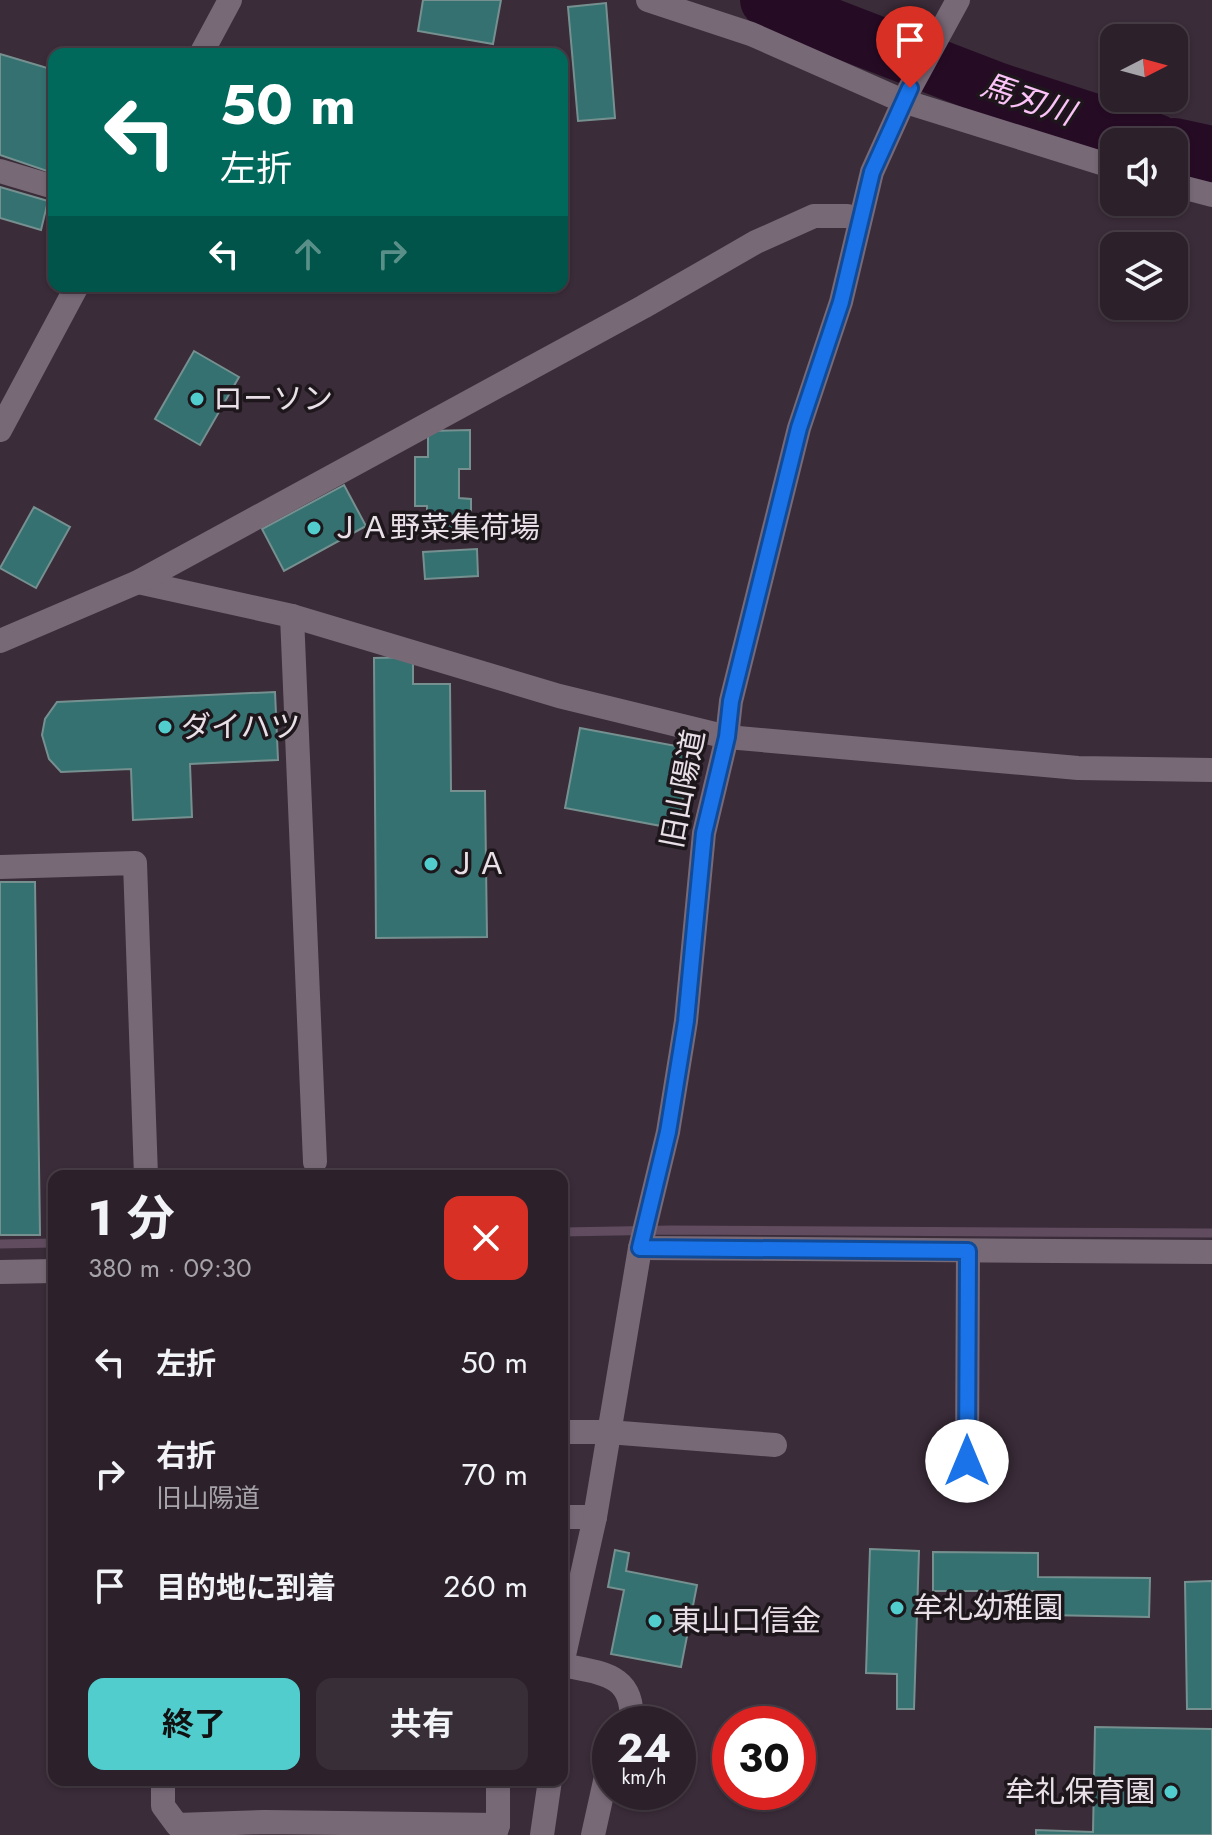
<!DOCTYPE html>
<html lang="ja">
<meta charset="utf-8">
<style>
:root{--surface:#2c212b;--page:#382e37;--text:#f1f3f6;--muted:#a6a3a9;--line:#483e47;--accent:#52cdce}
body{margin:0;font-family:Jost,"Noto Sans JP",sans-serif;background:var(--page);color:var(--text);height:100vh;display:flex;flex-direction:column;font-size:30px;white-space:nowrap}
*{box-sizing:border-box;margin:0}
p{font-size:26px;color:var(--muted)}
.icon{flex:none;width:44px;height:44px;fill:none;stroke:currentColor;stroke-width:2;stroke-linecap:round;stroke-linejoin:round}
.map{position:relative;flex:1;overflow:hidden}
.side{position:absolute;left:48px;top:1170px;width:520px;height:616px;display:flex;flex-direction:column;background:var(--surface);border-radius:16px;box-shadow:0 2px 6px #0004,0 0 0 2px var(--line)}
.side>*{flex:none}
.top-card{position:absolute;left:48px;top:48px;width:520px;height:244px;border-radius:16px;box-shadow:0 2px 6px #0004,0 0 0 2px var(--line);background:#00695c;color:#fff;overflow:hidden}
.needle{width:52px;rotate:84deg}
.controls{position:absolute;left:1100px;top:24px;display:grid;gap:16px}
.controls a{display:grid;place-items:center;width:88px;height:88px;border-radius:16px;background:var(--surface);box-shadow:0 2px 6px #0004,0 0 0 2px var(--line);font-size:40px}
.speed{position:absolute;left:592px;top:1706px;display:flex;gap:16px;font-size:40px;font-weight:700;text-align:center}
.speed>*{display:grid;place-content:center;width:104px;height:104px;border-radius:50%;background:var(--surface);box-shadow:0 2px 6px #0004,0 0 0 2px var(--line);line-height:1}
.speed small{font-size:20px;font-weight:400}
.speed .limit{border:12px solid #d22;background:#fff;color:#111}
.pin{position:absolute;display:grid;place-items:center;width:68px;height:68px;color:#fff;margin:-82px -34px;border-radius:50% 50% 50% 0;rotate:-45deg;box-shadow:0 0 8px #0007}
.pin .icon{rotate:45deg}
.me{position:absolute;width:88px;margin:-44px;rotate:0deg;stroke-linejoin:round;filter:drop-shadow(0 0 6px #0008)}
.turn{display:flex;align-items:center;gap:28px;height:168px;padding:0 40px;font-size:36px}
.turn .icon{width:104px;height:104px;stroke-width:2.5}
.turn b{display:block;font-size:56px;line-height:68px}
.lanes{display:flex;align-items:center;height:76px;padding:0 40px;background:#0003;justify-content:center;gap:40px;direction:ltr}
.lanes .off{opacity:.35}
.round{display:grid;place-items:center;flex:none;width:84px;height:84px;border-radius:16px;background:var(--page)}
.head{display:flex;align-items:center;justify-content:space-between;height:136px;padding:0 40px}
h1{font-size:48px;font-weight:700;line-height:60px}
.button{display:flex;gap:16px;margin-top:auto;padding:16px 40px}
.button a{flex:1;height:92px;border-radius:16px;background:var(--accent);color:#111;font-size:32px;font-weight:700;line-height:92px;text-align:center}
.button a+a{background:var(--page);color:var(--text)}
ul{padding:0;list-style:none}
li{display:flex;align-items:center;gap:24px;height:112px;padding:0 40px}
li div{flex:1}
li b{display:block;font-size:30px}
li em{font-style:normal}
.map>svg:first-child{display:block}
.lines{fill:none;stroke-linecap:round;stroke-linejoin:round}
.stream{stroke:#604b5f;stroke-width:9}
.river{stroke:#260b25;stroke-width:56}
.building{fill:#357171;stroke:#769090;stroke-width:2}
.minor{stroke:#786977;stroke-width:24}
.route-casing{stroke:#114b97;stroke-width:20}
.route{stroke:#1a73e8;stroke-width:14}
.poi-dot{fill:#52cdce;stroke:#1d171c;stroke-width:3}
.labels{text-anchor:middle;stroke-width:7;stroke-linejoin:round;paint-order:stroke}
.poi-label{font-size:30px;fill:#e8dfe7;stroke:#1d171c;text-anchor:start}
.street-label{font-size:30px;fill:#e8dfe7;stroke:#1d171c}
.water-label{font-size:32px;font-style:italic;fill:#fac2f6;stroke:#1d171c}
</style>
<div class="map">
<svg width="1212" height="1835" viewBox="0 0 1212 1835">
<rect width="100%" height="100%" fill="#3a2c39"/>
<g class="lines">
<g class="stream">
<path d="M 562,1232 L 671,1230 L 1212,1233"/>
<path d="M 0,1244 L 54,1243"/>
</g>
<g class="river">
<path d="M 768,0 L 822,23 L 996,90 L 1156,142"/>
<path d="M 1174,146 L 1212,154"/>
</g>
</g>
<g class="building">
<path d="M 423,0 L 501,0 L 493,44 L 418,31 Z"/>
<path d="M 606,3 L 615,118 L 578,121 L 568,7 Z"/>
<path d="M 0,54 L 54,70 L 54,152 L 47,171 L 0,155 Z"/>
<path d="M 0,187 L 48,201 L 41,230 L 0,218 Z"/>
<path d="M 194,351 L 239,377 L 200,445 L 155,419 Z"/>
<path d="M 470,430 L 470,469 L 459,469 L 459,498 L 471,499 L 471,537 L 427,537 L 427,506 L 415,506 L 415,457 L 428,457 L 428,431 Z"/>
<path d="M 344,485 L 366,526 L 284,571 L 262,529 Z"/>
<path d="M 34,507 L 70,527 L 36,588 L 0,568 Z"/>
<path d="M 477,549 L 478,576 L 425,579 L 423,552 Z"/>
<path d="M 413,657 L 413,684 L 450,684 L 451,791 L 485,791 L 487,937 L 376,938 L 374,658 Z"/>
<path d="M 275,692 L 278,760 L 190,764 L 192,817 L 133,820 L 131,769 L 61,772 L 49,759 L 42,735 L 45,719 L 57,702 Z"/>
<path d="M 580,728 L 692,749 L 677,829 L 565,808 Z"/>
<path d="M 0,882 L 35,882 L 40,1235 L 0,1235 Z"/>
<path d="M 870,1549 L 919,1551 L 914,1709 L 897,1709 L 897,1674 L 866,1673 Z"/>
<path d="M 615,1550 L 629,1553 L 626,1571 L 697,1585 L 681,1667 L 611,1654 L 624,1590 L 608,1587 Z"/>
<path d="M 933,1552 L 1038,1553 L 1038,1577 L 1150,1578 L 1149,1617 L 1045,1615 L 1045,1591 L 933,1591 Z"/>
<path d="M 1212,1581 L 1212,1709 L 1187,1709 L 1185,1582 Z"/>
<path d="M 1095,1727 L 1212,1729 L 1212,1835 L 1036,1835 L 1036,1830 L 1093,1832 Z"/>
</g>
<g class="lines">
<g class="minor">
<path d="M 648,0 L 751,34 L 903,101 L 1114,167"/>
<path d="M 201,54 L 230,0"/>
<path d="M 0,171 L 54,187"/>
<path d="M 1174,185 L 1212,195"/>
<path d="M 0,430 L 77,286"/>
<path d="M 138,582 L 292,616 L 559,696 L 727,737 L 1078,768 L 1212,770"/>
<path d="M 292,616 L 315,1162"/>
<path d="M 0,641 L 138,582 L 643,307 L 756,242 L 814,216 L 847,216 L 860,219"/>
<path d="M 0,867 L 135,863 L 146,1176"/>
<path d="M 640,1248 L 1212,1252"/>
<path d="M 0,1272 L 54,1271"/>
<path d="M 562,1432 L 608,1432 L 775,1445"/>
<path d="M 967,1461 L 968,1251"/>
<path d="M 562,1517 L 595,1517"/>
<path d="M 562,1664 L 595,1517 L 640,1248 L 668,1132 L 686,1021 L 704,833 L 727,737 L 731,701 L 799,428 L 841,302 L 872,172 L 910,88 L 958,0"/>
<path d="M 562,1665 C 600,1673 636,1673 631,1724"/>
<path d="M 163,1780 L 163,1806 L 177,1825 L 265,1822 L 498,1825"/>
<path d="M 495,1835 L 498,1825 L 498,1780"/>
<path d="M 542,1835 L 550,1780"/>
<path d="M 593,1835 L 605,1781 L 610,1771"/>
</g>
</g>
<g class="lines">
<defs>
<path id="route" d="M 910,88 L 872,172 L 841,302 L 799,428 L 731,701 L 727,737 L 704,833 L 686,1021 L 668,1132 L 640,1248 L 968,1251 L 967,1461"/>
</defs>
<use href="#route" class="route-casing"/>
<use href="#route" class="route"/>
</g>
<g class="poi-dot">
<circle cx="197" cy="399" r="8"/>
<circle cx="314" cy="528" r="8"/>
<circle cx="165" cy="727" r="8"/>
<circle cx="431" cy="864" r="8"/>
<circle cx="897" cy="1608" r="8"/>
<circle cx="655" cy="1621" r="8"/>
<circle cx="1171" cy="1792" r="8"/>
</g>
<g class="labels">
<g class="poi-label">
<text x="213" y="409">ローソン</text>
<text x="330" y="538">ＪＡ野菜集荷場</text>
<text x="181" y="737">ダイハツ</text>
<text x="447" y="874">ＪＡ</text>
<text x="913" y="1618">牟礼幼稚園</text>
<text x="671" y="1631">東山口信金</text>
<text x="1155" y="1802" text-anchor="end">牟礼保育園</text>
</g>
<g class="street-label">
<text transform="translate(683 789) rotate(-79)" y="10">旧山陽道</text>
</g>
<g class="water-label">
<text transform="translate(1028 99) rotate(19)" y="11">馬刃川</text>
</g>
</g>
</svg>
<div class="controls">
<a><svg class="needle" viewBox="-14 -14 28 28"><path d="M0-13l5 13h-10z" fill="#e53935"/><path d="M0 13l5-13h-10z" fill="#a6a3a9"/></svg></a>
<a><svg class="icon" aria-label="sound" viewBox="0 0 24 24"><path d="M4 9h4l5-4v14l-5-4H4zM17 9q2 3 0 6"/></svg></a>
<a><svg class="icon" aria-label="layers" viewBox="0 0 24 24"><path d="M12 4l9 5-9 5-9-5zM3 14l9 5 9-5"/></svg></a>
</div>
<div class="speed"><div>24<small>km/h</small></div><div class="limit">30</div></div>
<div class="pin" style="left:910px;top:88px;background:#d93025"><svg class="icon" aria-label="arrive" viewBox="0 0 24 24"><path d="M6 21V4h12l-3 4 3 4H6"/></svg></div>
<svg class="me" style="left:967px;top:1461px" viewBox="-20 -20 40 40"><circle r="19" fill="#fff"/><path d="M0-13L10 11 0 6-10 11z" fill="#1a73e8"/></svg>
<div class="top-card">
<div class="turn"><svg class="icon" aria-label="left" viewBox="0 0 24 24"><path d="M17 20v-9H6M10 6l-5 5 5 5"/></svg><div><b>50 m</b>左折</div></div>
<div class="lanes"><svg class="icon" aria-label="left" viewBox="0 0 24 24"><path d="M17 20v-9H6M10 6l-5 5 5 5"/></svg><svg class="icon off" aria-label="ahead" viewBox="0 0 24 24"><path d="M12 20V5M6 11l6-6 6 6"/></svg><svg class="icon off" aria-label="right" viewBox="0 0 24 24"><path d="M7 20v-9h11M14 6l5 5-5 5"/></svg></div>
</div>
<section class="side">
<div class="head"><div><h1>1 分</h1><p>380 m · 09:30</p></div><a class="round" style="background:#d93025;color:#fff"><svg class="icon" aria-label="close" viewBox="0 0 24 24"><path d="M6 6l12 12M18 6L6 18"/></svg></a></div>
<ul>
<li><svg class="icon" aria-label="left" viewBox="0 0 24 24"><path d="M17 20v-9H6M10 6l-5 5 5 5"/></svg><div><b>左折</b></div><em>50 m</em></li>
<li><svg class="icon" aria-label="right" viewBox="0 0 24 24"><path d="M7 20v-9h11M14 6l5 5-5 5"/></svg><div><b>右折</b><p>旧山陽道</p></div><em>70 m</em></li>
<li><svg class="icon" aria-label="arrive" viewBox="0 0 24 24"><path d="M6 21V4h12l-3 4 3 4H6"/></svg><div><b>目的地に到着</b></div><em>260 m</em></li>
</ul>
<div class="button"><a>終了</a><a>共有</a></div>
</section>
</div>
